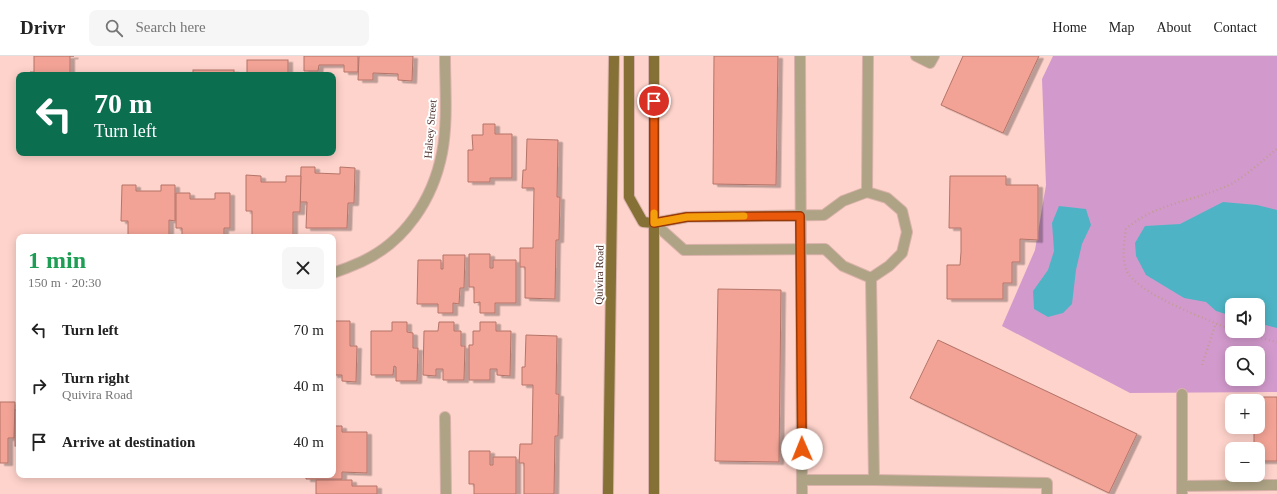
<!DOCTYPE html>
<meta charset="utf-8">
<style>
:root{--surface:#fff;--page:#f6f6f6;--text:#222;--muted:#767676;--line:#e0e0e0}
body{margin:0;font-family:Georgia,serif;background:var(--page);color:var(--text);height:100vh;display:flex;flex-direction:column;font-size:15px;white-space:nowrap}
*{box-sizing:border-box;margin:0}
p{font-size:13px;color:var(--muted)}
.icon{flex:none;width:22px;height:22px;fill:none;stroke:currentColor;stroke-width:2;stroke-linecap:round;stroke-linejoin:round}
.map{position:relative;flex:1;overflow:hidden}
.drawer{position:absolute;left:16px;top:178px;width:320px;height:244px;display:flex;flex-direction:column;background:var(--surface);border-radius:8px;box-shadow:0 2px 10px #0003}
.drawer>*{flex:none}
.guide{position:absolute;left:16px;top:16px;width:320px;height:84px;border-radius:8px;box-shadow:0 2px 10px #0003;background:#0b6e4f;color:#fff;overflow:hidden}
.controls{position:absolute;left:1225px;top:242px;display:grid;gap:8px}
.controls a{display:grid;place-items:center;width:40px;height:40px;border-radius:8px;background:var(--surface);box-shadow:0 2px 10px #0003;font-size:20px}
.pin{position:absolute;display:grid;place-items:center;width:34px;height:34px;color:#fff;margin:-17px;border:2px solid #fff;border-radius:50%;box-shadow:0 1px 4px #0007}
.me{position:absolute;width:44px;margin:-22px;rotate:359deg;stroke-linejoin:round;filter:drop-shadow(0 0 3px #0008)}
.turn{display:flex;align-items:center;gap:14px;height:84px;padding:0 12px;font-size:18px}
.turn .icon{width:52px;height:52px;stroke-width:2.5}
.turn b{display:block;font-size:28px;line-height:34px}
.round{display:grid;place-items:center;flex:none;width:42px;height:42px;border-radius:8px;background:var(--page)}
.summary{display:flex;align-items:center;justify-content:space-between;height:68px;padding:0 12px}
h1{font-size:24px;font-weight:600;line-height:30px;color:#1e9e55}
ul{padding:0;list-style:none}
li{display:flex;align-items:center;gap:12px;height:56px;padding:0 12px}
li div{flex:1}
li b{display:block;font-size:15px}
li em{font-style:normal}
header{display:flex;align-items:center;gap:24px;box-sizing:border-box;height:56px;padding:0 20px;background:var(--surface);border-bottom:1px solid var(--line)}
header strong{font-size:19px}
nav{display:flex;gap:22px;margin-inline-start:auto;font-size:14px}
.search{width:280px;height:36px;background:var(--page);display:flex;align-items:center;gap:10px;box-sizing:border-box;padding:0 14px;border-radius:8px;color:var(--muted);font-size:15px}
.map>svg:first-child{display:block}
.green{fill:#d29acc;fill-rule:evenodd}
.water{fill:#4eb4c5}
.building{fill:#f2a395;stroke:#b47469;filter:url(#shadow)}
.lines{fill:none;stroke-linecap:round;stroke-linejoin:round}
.minor-casing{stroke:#dab2ab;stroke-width:12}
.primary-casing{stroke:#dab2ab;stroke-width:12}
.path{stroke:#c19c95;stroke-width:2.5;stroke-dasharray:1 3;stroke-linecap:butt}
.minor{stroke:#aea385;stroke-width:10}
.primary{stroke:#857035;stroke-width:10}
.route-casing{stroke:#983908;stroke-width:10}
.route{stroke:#ea580c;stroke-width:7}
.slow{stroke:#f59e0b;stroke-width:7}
.labels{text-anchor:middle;stroke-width:4;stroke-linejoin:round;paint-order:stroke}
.street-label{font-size:11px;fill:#4b302b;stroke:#fff}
</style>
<header>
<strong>Drivr</strong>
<div class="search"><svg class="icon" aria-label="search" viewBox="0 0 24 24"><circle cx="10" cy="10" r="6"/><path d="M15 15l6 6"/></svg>Search here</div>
<nav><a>Home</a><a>Map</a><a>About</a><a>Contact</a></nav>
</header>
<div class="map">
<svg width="1277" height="438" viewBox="0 0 1277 438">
<defs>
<filter id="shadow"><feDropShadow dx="4.5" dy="2.5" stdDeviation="0" flood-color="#0004"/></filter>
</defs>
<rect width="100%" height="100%" fill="#fed3cb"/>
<path class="green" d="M 1053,0 L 1277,0 L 1277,336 L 1130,337 L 1002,270 L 1035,194 L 1046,129 L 1042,23 ZM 1232,249 L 1258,249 L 1258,275 L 1232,275 ZM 1232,297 L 1258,297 L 1258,323 L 1232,323 Z"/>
<g class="water">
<path d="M 1223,146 L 1257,149 L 1277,154 L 1277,272 L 1258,267 L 1258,249 L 1232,249 L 1232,260 L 1216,255 L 1206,246 L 1184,242 L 1146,219 L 1136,200 L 1135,187 L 1145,170 L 1180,168 Z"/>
<path d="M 1059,150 L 1086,153 L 1091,169 L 1082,188 L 1076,214 L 1072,248 L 1063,257 L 1048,261 L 1034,253 L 1033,235 L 1048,214 L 1054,195 L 1052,167 Z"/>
</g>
<g class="building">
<path d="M 34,0 L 74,0 L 70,0 L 70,19 L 30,19 L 30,16 L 34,16 Z"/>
<path d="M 304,0 L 358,0 L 358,16 L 344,16 L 344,9 L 319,9 L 318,15 L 304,15 Z"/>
<path d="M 359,0 L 413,0 L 412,25 L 398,24 L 398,18 L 373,17 L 373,24 L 358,24 Z"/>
<path d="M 714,0 L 778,0 L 776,129 L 713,128 Z"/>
<path d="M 963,0 L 1039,0 L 1003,77 L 941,49 Z"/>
<rect x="247" y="4" width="41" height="15"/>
<rect x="193" y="14" width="41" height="5"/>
<path d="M 483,68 L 495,68 L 495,78 L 512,78 L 512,122 L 490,122 L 490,126 L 468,126 L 468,94 L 473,94 L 472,79 L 483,79 Z"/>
<path d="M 527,83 L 558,84 L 557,141 L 560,141 L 559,184 L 556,184 L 555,243 L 525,242 L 525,211 L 520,211 L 520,192 L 533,192 L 534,132 L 522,132 L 523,114 L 526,114 Z"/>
<path d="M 301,111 L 315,111 L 315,117 L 340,118 L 340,111 L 355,112 L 354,147 L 348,147 L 347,172 L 306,172 L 307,146 L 300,146 Z"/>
<path d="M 246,119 L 261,120 L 261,126 L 286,126 L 286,120 L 301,120 L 300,156 L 293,156 L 293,181 L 252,180 L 252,155 L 246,155 Z"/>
<path d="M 950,120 L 1006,120 L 1006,129 L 1038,129 L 1038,184 L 1020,183 L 1020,206 L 1012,206 L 1012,227 L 1003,227 L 1003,243 L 947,243 L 947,209 L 960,209 L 961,196 L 961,172 L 949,172 Z"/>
<path d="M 122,129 L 136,129 L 136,135 L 161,135 L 161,129 L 175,129 L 175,165 L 169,164 L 169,181 L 128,181 L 128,165 L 121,165 Z"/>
<path d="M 176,137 L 190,137 L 190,143 L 215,143 L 215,137 L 230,137 L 230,172 L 224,172 L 224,181 L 182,181 L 182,172 L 176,172 Z"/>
<path d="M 469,198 L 490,198 L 490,212 L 493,212 L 493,204 L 516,204 L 516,247 L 495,247 L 495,257 L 480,257 L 480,246 L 474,247 L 474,231 L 469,231 Z"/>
<path d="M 443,199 L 465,199 L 464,232 L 460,232 L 459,248 L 453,247 L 453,257 L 438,257 L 438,248 L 417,248 L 418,204 L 441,204 L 441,213 L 443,213 Z"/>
<path d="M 718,233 L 781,234 L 779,406 L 715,405 Z"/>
<path d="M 333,265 L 350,265 L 350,290 L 357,290 L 356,326 L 342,325 L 342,319 L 333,319 Z"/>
<path d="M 392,266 L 407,266 L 407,276 L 413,277 L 413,292 L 418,292 L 417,325 L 396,325 L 396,311 L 394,310 L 393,319 L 371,319 L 371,275 L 392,275 Z"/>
<path d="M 439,266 L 454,266 L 454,275 L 461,275 L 461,290 L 465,290 L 464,324 L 443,324 L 443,313 L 436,313 L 436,320 L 423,319 L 424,275 L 438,275 Z"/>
<path d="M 480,266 L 496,266 L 496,275 L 511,275 L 510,320 L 497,319 L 497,313 L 490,313 L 490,324 L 469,324 L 469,289 L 473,289 L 473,275 L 480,275 Z"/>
<path d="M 526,279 L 557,280 L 556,338 L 559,338 L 558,380 L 555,380 L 554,438 L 524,438 L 524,407 L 519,407 L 520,388 L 532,388 L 533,329 L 522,329 L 522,311 L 525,311 Z"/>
<path d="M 938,284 L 1137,378 L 1109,437 L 910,342 Z"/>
<path d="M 1254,341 L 1277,341 L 1277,405 L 1258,405 L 1258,393 L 1254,393 L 1254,371 L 1258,371 L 1258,345 L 1254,345 Z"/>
<path d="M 0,346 L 15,346 L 14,382 L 8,382 L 8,407 L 0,407 Z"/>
<rect x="15" y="354" width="4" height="36"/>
<path d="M 333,370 L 342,370 L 342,376 L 367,376 L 367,417 L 342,416 L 342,423 L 306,423 L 306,419 L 333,419 Z"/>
<path d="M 469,395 L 490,395 L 490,409 L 493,409 L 493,401 L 516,401 L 516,438 L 474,438 L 474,428 L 469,428 Z"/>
<path d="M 316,424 L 352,424 L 352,430 L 377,430 L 377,438 L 316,438 Z"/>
</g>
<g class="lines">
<defs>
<g id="minor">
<path d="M 800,0 L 802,438"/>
<path d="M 916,0 L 930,7 L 934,0"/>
<path d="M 867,136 L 887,142 L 902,155 L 907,176 L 902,197 L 889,210 L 871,222 L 843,210 L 825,193 L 684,194 L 654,167 L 687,161 L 824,159 L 843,145 Z"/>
<path d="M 867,136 L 868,0"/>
<path d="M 333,217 C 342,214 352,210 361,206 C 405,186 433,143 442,97 C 448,66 445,32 445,0"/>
<path d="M 1182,338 L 1182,438"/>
<path d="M 445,361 L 446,438"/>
<path d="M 802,424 L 874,424 L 871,222"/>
<path d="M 874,424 L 1047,427 L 1047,438"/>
<path d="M 1182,430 L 1277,429"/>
</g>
<g id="primary">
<path d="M 629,0 L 629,141 L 643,166 L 654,167"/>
<path d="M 608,438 L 614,0"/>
<path d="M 654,438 L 654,0"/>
</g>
</defs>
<use href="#minor" class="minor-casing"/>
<use href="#primary" class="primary-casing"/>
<g class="path">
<path d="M 1232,274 C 1209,264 1134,237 1126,213 C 1122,200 1124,186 1126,173 C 1156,146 1198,145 1233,127 C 1248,118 1263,104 1277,93"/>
<path d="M 1234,275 L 1277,286"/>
<path d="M 1202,309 L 1216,267"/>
</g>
<use href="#minor" class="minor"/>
<use href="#primary" class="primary"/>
</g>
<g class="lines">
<defs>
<path id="route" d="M 654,45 L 654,167 L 687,161 L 800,160 L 802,393"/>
</defs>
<use href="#route" class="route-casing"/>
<use href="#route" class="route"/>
<path class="slow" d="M 654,157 L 654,167 L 687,161 L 744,160"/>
</g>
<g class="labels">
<g class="street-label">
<text transform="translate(430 73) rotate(-85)" y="4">Halsey Street</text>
<text transform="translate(599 219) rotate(-89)" y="4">Quivira Road</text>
</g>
</g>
</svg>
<div class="controls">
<a><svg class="icon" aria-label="sound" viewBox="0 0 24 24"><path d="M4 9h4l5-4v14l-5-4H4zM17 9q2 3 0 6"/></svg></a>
<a><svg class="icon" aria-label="search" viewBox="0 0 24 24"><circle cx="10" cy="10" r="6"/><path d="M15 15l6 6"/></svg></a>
<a>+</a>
<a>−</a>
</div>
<div class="pin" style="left:654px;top:45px;background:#d93025"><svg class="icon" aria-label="arrive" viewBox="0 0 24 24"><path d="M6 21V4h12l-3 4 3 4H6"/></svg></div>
<svg class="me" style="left:802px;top:393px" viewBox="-20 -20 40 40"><circle r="19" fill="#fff"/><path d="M0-13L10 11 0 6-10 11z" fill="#ea580c"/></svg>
<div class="guide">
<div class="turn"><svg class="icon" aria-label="left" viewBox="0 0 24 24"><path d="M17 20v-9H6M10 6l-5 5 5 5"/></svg><div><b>70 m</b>Turn left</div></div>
</div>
<section class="drawer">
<div class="summary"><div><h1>1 min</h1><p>150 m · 20:30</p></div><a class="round"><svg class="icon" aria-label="close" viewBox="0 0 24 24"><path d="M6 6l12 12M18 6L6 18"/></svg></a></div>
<ul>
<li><svg class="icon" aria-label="left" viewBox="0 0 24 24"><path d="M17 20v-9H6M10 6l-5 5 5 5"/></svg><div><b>Turn left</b></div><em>70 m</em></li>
<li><svg class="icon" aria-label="right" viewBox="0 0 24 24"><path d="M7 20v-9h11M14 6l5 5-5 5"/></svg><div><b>Turn right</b><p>Quivira Road</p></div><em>40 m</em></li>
<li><svg class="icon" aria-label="arrive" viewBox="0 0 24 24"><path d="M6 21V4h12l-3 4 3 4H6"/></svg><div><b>Arrive at destination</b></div><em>40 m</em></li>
</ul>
</section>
</div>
